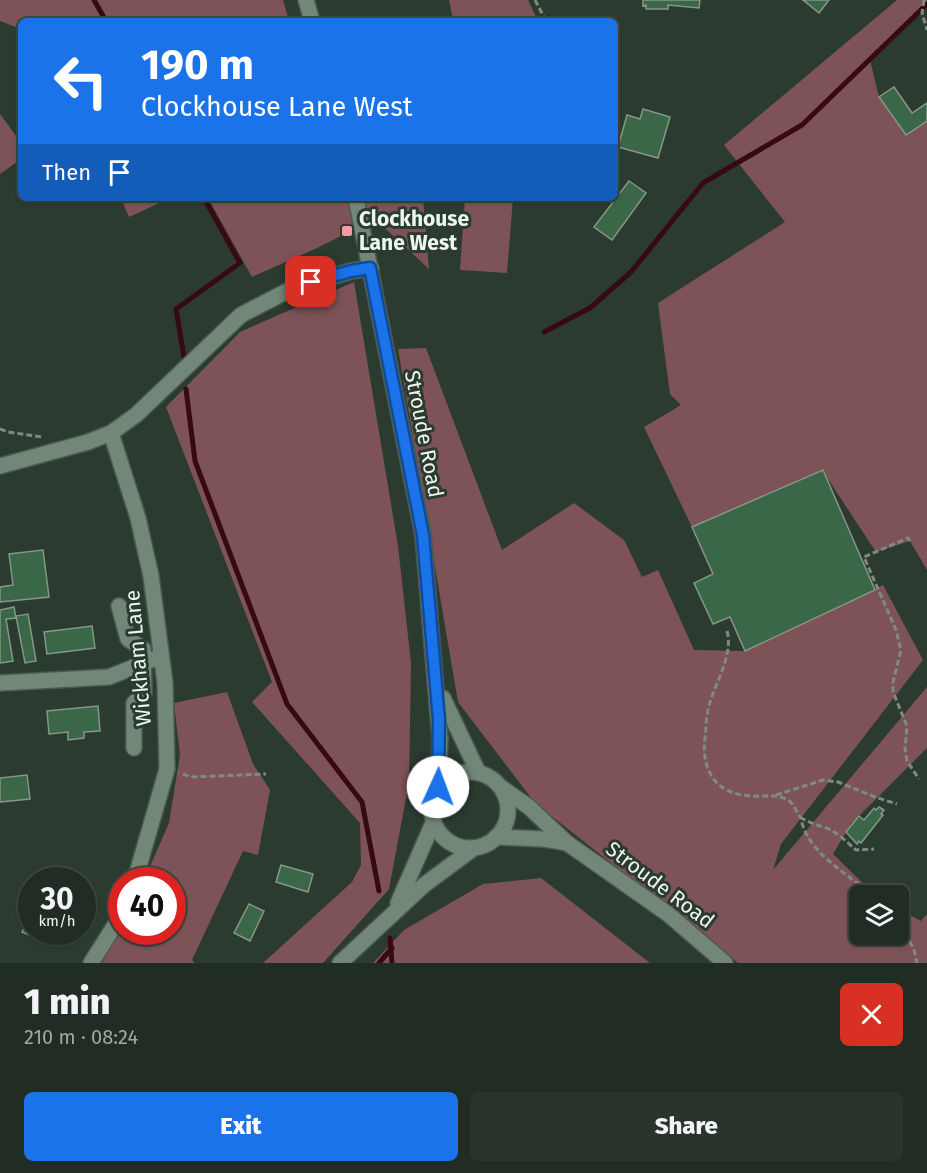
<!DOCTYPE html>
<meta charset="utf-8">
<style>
:root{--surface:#212c24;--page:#29342c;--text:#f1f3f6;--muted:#a2a7a6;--line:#3e4841;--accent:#1a73e8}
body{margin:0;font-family:"Fira Sans",sans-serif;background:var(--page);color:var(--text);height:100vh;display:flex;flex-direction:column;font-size:22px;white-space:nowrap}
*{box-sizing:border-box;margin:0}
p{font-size:20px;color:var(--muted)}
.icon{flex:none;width:33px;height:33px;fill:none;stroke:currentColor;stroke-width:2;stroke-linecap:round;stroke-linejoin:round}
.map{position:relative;height:963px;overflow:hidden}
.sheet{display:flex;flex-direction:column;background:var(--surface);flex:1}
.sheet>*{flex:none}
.banner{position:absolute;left:18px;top:18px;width:600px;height:183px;border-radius:9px;box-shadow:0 2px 4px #0004,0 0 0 2px var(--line);background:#1a73e8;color:#fff;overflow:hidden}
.controls{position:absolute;left:849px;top:885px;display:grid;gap:12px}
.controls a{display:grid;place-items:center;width:60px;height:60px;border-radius:9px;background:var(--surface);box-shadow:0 2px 4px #0004,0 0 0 2px var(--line);font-size:30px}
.speed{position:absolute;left:18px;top:867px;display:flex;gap:12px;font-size:30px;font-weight:700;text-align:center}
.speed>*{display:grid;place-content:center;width:78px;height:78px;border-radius:50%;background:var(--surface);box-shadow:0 2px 4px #0004,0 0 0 2px var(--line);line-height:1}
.speed small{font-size:15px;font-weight:400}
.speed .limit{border:9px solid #d22;background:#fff;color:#111}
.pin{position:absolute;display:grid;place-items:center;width:51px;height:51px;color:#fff;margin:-26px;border-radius:12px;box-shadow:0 3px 9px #0006}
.me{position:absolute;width:66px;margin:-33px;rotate:2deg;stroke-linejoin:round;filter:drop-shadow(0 0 4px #0008)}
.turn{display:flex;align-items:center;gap:21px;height:126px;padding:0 24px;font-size:27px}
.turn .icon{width:78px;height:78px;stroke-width:2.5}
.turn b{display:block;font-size:42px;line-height:51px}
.then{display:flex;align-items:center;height:57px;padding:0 24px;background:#0003;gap:12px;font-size:22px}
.round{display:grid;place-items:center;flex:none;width:63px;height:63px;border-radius:9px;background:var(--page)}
.overview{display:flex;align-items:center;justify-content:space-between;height:102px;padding:0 24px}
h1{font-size:36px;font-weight:800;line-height:45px}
.cta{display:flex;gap:12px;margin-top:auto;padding:12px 24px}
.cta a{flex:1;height:69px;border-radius:9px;background:var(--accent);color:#fff;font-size:24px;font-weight:800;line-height:69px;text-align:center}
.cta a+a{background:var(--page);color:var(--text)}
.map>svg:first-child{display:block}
.green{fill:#7e5358}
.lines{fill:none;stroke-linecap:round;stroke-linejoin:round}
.stream{stroke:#360913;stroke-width:5}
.building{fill:#3a6747;stroke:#869689;stroke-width:1.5}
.minor-casing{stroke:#4b594f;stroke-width:18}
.path{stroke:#7f8b82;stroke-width:3;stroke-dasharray:6 3;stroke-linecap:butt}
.minor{stroke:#738778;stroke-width:15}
.route-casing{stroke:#114b97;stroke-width:15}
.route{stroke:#1a73e8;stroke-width:10}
.poi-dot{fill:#f49aa5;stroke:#2c3b30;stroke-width:2}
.labels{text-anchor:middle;stroke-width:6;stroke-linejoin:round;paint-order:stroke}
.poi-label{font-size:21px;font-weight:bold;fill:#edf6ef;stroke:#2c3b30;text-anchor:start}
.street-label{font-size:21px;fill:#edf6ef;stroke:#2c3b30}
</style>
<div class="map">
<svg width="927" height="963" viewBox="0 0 927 963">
<rect width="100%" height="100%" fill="#2c3b30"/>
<g class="green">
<path d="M 0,0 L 283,0 L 289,21 L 21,21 L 21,29 L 0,21 Z"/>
<path d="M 449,0 L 528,0 L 538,21 L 452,21 L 452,15 Z"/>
<path d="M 897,0 L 927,0 L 927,4 L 870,60 L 879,97 L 906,135 L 927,121 L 927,570 L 910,541 L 876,552 L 822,470 L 692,527 L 644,427 L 681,405 L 670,394 L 658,303 L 785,222 L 724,145 Z"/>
<path d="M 0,114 L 21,143 L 21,159 L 0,174 Z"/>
<path d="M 121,198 L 170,198 L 129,217 Z"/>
<path d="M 208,198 L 423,198 L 429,269 L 375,219 L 315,249 L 252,277 Z"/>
<path d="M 465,198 L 513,198 L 507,273 L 460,270 Z"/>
<path d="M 354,282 L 398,546 L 411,663 L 409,782 L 389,889 L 323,963 L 263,963 L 352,882 L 361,865 L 360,823 L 252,702 L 272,682 L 166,407 L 240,332 Z"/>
<path d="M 426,348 L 502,550 L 574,503 L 624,540 L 642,577 L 658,570 L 694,650 L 745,651 L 883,585 L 923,660 L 781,844 L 773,870 L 927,687 L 927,748 L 851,824 L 833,854 L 875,895 L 860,896 L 860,934 L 898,934 L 899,909 L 921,921 L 927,914 L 927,963 L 738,963 L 535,803 L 458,702 L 398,349 Z"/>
<path d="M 227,692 L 253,764 L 270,790 L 258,855 L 243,851 L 192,960 L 195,963 L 102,963 L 121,928 L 122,932 L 172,932 L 172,880 L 144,880 L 169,823 L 180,755 L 174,703 Z"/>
<path d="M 541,878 L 650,963 L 373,963 L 404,930 L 483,884 Z"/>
</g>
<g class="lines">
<g class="stream">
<path d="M 94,0 L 106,21"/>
<path d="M 544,332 L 590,308 L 631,272 L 703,183 L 802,125 L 927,4"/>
<path d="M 184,357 L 176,309 L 240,263 L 204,198"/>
<path d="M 186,389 L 195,461 L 287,704 L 362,802 L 379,891"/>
<path d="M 390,938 L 392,963"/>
<path d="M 379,963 L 392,948"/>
</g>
</g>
<g class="building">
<path d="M 643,0 L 700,0 L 699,8 L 668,5 L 668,9 L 646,9 L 646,5 L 643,6 Z"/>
<path d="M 803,0 L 829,0 L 819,13 Z"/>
<path d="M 894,87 L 912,113 L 927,103 L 927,121 L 906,135 L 879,97 Z"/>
<path d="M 643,109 L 670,117 L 658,158 L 618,147 L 627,115 L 640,119 Z"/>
<path d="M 629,181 L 646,193 L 612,240 L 594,227 Z"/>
<path d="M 823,470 L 875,590 L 745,651 L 730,617 L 713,624 L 694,583 L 713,574 L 692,527 Z"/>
<path d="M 43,550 L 49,597 L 0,602 L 0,587 L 13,585 L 9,554 Z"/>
<path d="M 14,607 L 16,618 L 6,619 L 13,661 L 0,663 L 0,610 Z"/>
<path d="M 28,614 L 36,661 L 25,663 L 16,616 Z"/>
<path d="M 92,626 L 95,648 L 47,654 L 44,632 Z"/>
<path d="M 98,706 L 100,731 L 84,732 L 84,738 L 68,740 L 68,732 L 49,734 L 47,711 Z"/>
<path d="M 27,775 L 30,799 L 0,802 L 0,778 Z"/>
<path d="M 879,807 L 884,810 L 881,814 L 883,815 L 861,843 L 859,841 L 857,844 L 846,832 L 859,816 L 864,820 L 874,808 L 876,810 Z"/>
<path d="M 281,865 L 313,874 L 308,892 L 276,882 Z"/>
<path d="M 249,904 L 264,911 L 250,941 L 234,933 Z"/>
<path d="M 32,911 L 32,932 L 50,932 L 46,942 L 22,932 Z"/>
</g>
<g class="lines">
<defs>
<g id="minor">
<path d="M 306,0 L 312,21"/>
<path d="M 356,198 L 423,535 L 440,739 L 438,787"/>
<path d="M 111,433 L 138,518 L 151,576 L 165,683 L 167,769 L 135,880"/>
<path d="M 0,466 L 88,442 L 111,433 L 136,415 L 241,315 L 293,288 L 351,271 L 371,268"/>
<path d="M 119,606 L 128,639 L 143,649 L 144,693 L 134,703 L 134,748"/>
<path d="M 0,683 L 109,677 L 161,656"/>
<path d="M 443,698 L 478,772"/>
<circle cx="470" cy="810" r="38"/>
<path d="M 502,788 L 529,807 L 567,843 L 668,914 L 725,963"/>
<path d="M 496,837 L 544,839 L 567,843"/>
<path d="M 398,903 L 433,823"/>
<path d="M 91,963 L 122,914"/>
<path d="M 340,963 L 424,885 L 474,848"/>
</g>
</defs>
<use href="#minor" class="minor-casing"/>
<g class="path">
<path d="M 535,0 L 546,21"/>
<path d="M 924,0 L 922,13 L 927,30"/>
<path d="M 0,429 L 8,432 L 42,437"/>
<path d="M 910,541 L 908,538 L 864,557 L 896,630 L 901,650 L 893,682 L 893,692 L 907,726 L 905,749 L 907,761 L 919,779"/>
<path d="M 727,631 C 734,657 713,685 708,710 C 706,719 706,729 705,738 C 701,772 717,795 752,796 C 765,797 775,793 788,800 C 794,804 797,813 801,818"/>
<path d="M 183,774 L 191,777 L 266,774"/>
<path d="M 776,795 L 823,780 L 838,782 L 875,797 L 897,804"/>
<path d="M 874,896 C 849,875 806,852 801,818 C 809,822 816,825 824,827 C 836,831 847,842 856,850 L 874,849"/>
<path d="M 898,917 L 914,950 L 917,963"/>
</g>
<use href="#minor" class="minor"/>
</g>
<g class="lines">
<defs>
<path id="route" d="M 311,282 L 351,271 L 370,268 L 423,535 L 439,720 L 438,787"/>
</defs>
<use href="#route" class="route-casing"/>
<use href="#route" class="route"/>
</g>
<rect class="poi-dot" x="341" y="225" width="12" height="12" rx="3"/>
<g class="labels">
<g class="poi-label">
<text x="359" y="226">Clockhouse<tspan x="359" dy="24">Lane West</tspan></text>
</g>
<g class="street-label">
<text transform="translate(424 434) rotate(79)" y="7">Stroude Road</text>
<text transform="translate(138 658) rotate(-95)" y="7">Wickham Lane</text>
<text transform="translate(660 885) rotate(37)" y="7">Stroude Road</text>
</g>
</g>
</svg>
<div class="controls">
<a><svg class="icon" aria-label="layers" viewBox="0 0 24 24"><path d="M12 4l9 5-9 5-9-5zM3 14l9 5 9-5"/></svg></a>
</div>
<div class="speed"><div>30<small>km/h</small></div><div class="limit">40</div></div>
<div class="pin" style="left:311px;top:282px;background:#d93025"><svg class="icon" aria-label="arrive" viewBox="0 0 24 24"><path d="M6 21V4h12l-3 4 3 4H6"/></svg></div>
<svg class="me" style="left:438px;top:787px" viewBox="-20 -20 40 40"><circle r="19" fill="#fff"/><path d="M0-13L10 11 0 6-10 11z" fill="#1a73e8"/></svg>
<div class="banner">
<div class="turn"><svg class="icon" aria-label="left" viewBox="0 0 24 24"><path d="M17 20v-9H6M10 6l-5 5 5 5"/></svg><div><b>190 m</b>Clockhouse Lane West</div></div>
<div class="then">Then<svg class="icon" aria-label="arrive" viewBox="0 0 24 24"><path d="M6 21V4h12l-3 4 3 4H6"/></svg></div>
</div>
</div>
<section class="sheet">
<div class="overview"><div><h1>1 min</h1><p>210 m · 08:24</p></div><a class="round" style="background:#d93025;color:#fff"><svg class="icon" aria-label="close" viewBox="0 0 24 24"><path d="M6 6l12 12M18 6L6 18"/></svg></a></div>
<div class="cta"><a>Exit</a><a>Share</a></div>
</section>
